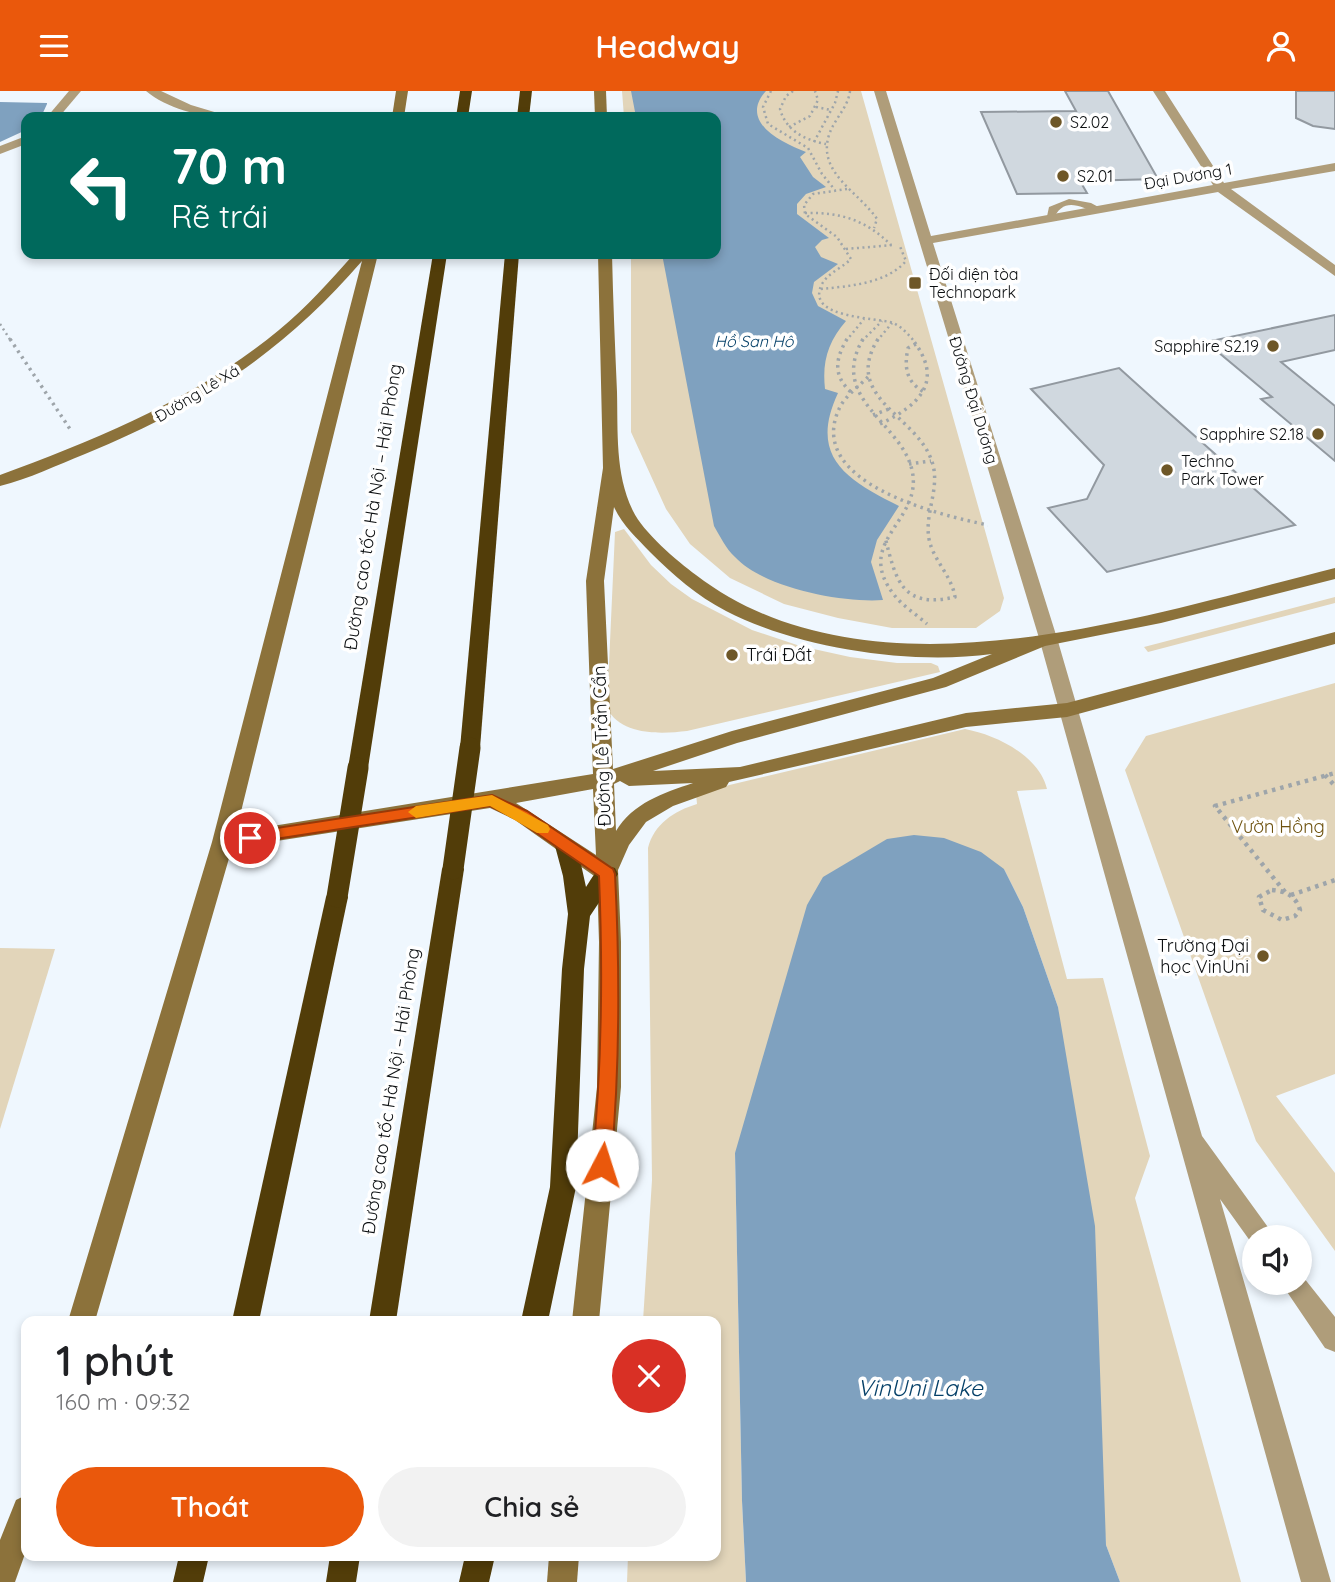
<!DOCTYPE html>
<html lang="vi">
<meta charset="utf-8">
<style>
:root{--surface:#fff;--page:#f2f2f2;--text:#202124;--muted:#757577;--accent:#ea580c}
body{margin:0;font-family:Quicksand,sans-serif;background:var(--page);color:var(--text);height:100vh;display:flex;flex-direction:column;font-size:26px;white-space:nowrap}
*{box-sizing:border-box;margin:0}
p{font-size:23px;color:var(--muted)}
.icon{flex:none;width:38px;height:38px;fill:none;stroke:currentColor;stroke-width:2;stroke-linecap:round;stroke-linejoin:round}
.map{position:relative;flex:1;overflow:hidden}
.details{position:absolute;left:21px;top:1225px;width:700px;height:245px;display:flex;flex-direction:column;background:var(--surface);border-radius:14px;box-shadow:0 4px 10px #0003}
.details>*{flex:none}
.banner{position:absolute;left:21px;top:21px;width:700px;height:147px;border-radius:14px;box-shadow:0 4px 10px #0003;background:#00695c;color:#fff;overflow:hidden}
.controls{position:absolute;left:1242px;top:1134px;display:grid;gap:14px}
.controls a{display:grid;place-items:center;width:70px;height:70px;border-radius:50%;background:var(--surface);box-shadow:0 4px 10px #0003;font-size:35px}
.pin{position:absolute;display:grid;place-items:center;width:60px;height:60px;color:#fff;margin:-30px;border:4px solid #fff;border-radius:50%;box-shadow:0 2px 7px #0007}
.me{position:absolute;width:77px;margin:-38px;rotate:5deg;stroke-linejoin:round;filter:drop-shadow(0 0 5px #0008)}
.turn{display:flex;align-items:center;gap:24px;height:147px;padding:0 35px;font-size:32px}
.turn .icon{width:91px;height:91px;stroke-width:2.5}
.turn b{display:block;font-size:49px;line-height:60px}
.round{display:grid;place-items:center;flex:none;width:74px;height:74px;border-radius:37px;background:var(--page)}
.summary{display:flex;align-items:center;justify-content:space-between;height:119px;padding:0 35px}
h1{font-size:42px;font-weight:600;line-height:52px}
.cta{display:flex;gap:14px;margin-top:auto;padding:14px 35px}
.cta a{flex:1;height:80px;border-radius:42px;background:var(--accent);color:#fff;font-size:28px;font-weight:600;line-height:80px;text-align:center}
.cta a+a{background:var(--page);color:var(--text)}
header{display:flex;justify-content:space-between;align-items:center;height:91px;padding:0 35px;background:var(--accent);color:#fff;font-size:32px;font-weight:600}
.map>svg:first-child{display:block}
.green{fill:#e2d5ba}
.water{fill:#7fa1bf}
.building{fill:#d0d8df;stroke:#9299a0;stroke-width:2}
.lines{fill:none;stroke-linecap:round;stroke-linejoin:round}
.path-far2{stroke:#9ea5aa;stroke-width:2.5;stroke-dasharray:2 3.5;stroke-linecap:butt}
.path-far1{stroke:#9ea5aa;stroke-width:3.5;stroke-dasharray:2.5 4.5;stroke-linecap:butt}
.path{stroke:#9ea5aa;stroke-width:4.5;stroke-dasharray:3.5 5;stroke-linecap:butt}
.lane{fill:#af9d7a;fill-rule:evenodd}
.street{fill:#af9d7a;fill-rule:evenodd}
.secondary{fill:#8c723b;fill-rule:evenodd}
.highway{fill:#523d09;fill-rule:evenodd}
.highway-bridge{stroke:#523d09;stroke-width:21}
.route{fill:#ea580c;stroke:#983908;stroke-width:2}
.slow{fill:#f59e0b}
.poi-dot{fill:#6e5727;stroke:#fff;stroke-width:2.5}
.labels{text-anchor:middle;stroke-width:7;stroke-linejoin:round;paint-order:stroke}
.far-poi-label{font-size:16px;fill:#0c0f11;stroke:#fff;text-anchor:start}
.far-street-label{font-size:16px;fill:#0c0f11;stroke:#fff}
.far-water-label{font-size:16px;font-style:italic;fill:#064169;stroke:#fff}
.street-label{font-size:18px;fill:#0c0f11;stroke:#fff}
.poi-label{font-size:18px;fill:#0c0f11;stroke:#fff;text-anchor:start}
.park-label{font-size:18px;fill:#6e520e;stroke:#fff}
.near-water-label{font-size:23px;font-style:italic;fill:#064169;stroke:#fff}
</style>
<header><svg class="icon" aria-label="menu" viewBox="0 0 24 24"><path d="M4 6h16M4 12h16M4 18h16"/></svg>Headway<svg class="icon" aria-label="person" viewBox="0 0 24 24"><circle cx="12" cy="8" r="4"/><path d="M4 21q1-7 8-7t8 7"/></svg></header>
<div class="map">
<svg width="1335" height="1491" viewBox="0 0 1335 1491">
<rect width="100%" height="100%" fill="#eff7fe"/>
<g class="green">
<path d="M 622,0 L 861,0 L 1004,507 L 1000,520 L 976,537 L 892,537 L 838,527 L 784,513 L 730,487 L 690,453 L 666,418 L 631,341 L 631,163 L 716,163 L 716,26 L 624,26 Z"/>
<path d="M 624,438 L 651,474 L 671,493 L 692,508 L 752,539 L 800,555 L 850,566 L 897,572 L 931,572 L 938,575 L 940,581 L 687,640 C 661,643 621,645 607,617 L 615,441 Z"/>
<path d="M 1335,506 L 1335,512 L 1148,561 L 1144,556 Z"/>
<path d="M 1335,592 L 1335,983 L 1276,1005 L 1335,1082 L 1335,1160 L 1256,1050 L 1125,679 L 1146,645 Z"/>
<path d="M 965,638 C 997,644 1039,665 1047,698 L 1017,700 L 1067,888 L 1103,887 L 1150,1065 L 1135,1107 L 1241,1491 L 1120,1491 L 1106,1454 L 1058,916 L 1023,816 L 1004,778 L 735,1062 L 742,1410 L 746,1491 L 627,1491 L 628,1465 L 716,1465 L 716,1230 L 643,1230 L 652,1089 L 648,757 C 654,733 674,720 697,713 L 696,702 Z"/>
<path d="M 0,857 L 55,858 L 0,1038 Z"/>
</g>
<g class="water">
<path d="M 631,0 L 766,0 C 738,31 782,52 806,61 L 800,66 L 813,86 L 826,96 L 806,103 L 797,113 L 797,123 L 829,147 L 822,149 L 815,156 L 821,166 L 838,173 L 814,191 L 812,202 L 818,215 L 846,230 C 828,251 822,270 825,298 L 838,302 C 808,366 847,389 899,415 L 877,449 L 871,471 L 883,509 C 842,512 764,497 735,466 C 726,458 720,445 714,435 L 662,163 L 716,163 L 716,26 L 636,26 Z"/>
<path d="M 0,11 L 47,12 L 47,13 L 41,26 L 26,26 L 26,39 L 0,51 Z"/>
<path d="M 914,744 L 944,747 L 981,761 L 1004,778 L 1023,816 L 1058,916 L 1095,1135 L 1106,1454 L 1120,1491 L 746,1491 L 742,1410 L 735,1062 L 807,814 L 823,786 L 887,748 Z"/>
</g>
<g class="building">
<path d="M 1065,0 L 1108,0 L 1158,88 L 1080,90 L 1087,102 L 1017,103 L 981,21 L 1076,20 Z"/>
<path d="M 1296,0 L 1335,0 L 1335,38 L 1313,35 L 1296,27 Z"/>
<path d="M 1335,224 L 1335,259 L 1281,271 L 1335,315 L 1335,370 L 1261,308 L 1272,306 L 1206,251 Z"/>
<path d="M 1119,277 L 1160,314 L 1295,434 L 1107,481 L 1048,417 L 1087,408 L 1104,374 L 1031,298 Z"/>
</g>
<g class="lines">
<g class="path-far2">
<path d="M 771,0 L 763,16 L 768,33 L 808,57 L 822,83 L 835,99"/>
<path d="M 793,0 L 786,5 L 780,18 C 786,40 805,49 826,53"/>
<path d="M 850,0 C 848,17 834,28 829,44 C 817,82 859,101 877,128 L 874,137"/>
<path d="M 816,16 L 831,19"/>
<path d="M 789,36 L 810,25 L 818,9 L 815,0"/>
<path d="M 814,51 L 835,12 L 838,0"/>
<path d="M 847,98 L 813,103 L 804,114 L 805,123 L 837,146 L 851,168 C 842,177 828,182 822,193 C 804,228 877,226 893,232 C 902,236 908,243 914,250"/>
<path d="M 805,122 C 840,121 866,129 891,154"/>
<path d="M 846,158 L 893,154"/>
<path d="M 821,198 C 849,195 886,193 906,170 L 899,153"/>
<path d="M 0,233 L 11,250"/>
<path d="M 846,250 L 864,228"/>
<path d="M 862,250 L 882,230"/>
<path d="M 877,250 L 892,232"/>
</g>
<g class="path-far1">
<path d="M 10,248 L 72,341"/>
<path d="M 847,248 C 835,268 833,285 851,301"/>
<path d="M 863,248 C 828,308 901,331 912,379 C 924,431 851,450 895,505 C 903,515 917,524 927,533"/>
<path d="M 878,248 C 842,306 915,324 931,368 C 942,395 924,421 929,448 C 933,469 952,485 955,506 C 902,518 896,490 885,446"/>
<path d="M 916,253 L 908,257 C 904,276 906,291 924,301"/>
<path d="M 868,286 C 859,295 844,306 839,318 C 805,392 939,424 988,434"/>
<path d="M 873,324 L 889,318"/>
<path d="M 880,333 C 920,314 945,290 912,248"/>
<path d="M 909,373 L 931,370"/>
</g>
<g class="path">
<path d="M 1325,684 L 1335,695"/>
<path d="M 1272,799 C 1286,800 1296,805 1300,819 L 1295,825 L 1282,829 L 1263,819 L 1259,806 Z"/>
<path d="M 1285,801 L 1215,715 L 1335,682"/>
<path d="M 1291,804 L 1335,789"/>
</g>
<path class="lane" d="M 1069,108 L 1091,112 L 1104,119 L 1099,122 C 1077,115 1064,105 1052,130 L 1046,130 L 1049,116 Z"/>
<g class="street">
<path d="M 69,0 L 81,0 L 59,26 L 47,26 Z"/>
<path d="M 146,0 L 161,0 L 191,14 L 231,26 C 204,27 167,18 146,0 Z"/>
<path d="M 874,0 L 886,0 L 931,145 L 1213,94 L 1153,0 L 1165,0 L 1224,92 L 1335,72 L 1335,80 L 1231,98 L 1335,174 L 1335,185 L 1218,101 L 933,152 L 1057,547 L 1202,1045 L 1275,1146 L 1255,1146 L 1255,1155 L 1253,1154 L 1220,1108 L 1331,1491 L 1301,1491 L 1039,547 Z"/>
<path d="M 26,45 L 26,53 L 0,63 L 0,55 Z"/>
<path d="M 1300,1182 L 1335,1226 L 1335,1261 L 1325,1257 L 1281,1192 L 1300,1192 Z"/>
</g>
<g class="secondary">
<path d="M 396,0 L 408,0 L 404,26 L 392,26 Z"/>
<path d="M 594,0 L 606,0 L 607,26 L 595,26 Z"/>
<path d="M 354,163 L 378,163 L 236,741 L 593,683 L 586,490 L 603,377 L 598,163 L 612,163 C 613,209 615,255 617,301 C 618,341 615,383 633,420 C 643,441 677,470 696,484 C 870,617 1144,525 1335,477 L 1335,488 L 1161,532 L 1045,555 L 946,596 L 737,652 L 653,680 L 740,676 L 966,622 L 1067,612 L 1335,541 L 1335,553 L 1067,626 L 966,636 L 729,691 L 726,696 L 673,715 L 646,731 L 629,754 L 618,779 L 621,851 L 621,996 L 599,1230 L 572,1230 L 597,996 L 599,851 L 597,787 L 515,729 L 490,717 L 232,757 L 95,1230 L 68,1230 L 212,751 L 362,170 C 283,262 197,317 85,363 C 57,374 29,388 0,395 L 0,384 C 99,348 197,307 279,239 C 307,216 330,190 354,163 ZM 614,416 C 622,434 637,447 650,461 C 673,484 697,505 726,520 C 800,558 910,574 992,563 L 933,587 L 732,640 L 613,678 L 604,490 ZM 620,690 L 629,695 L 693,692 C 663,702 633,712 616,740 L 614,693 ZM 593,698 L 596,764 L 516,712 Z"/>
<path d="M 26,1404 L 26,1460 L 15,1491 L 0,1491 L 0,1449 L 16,1409 Z"/>
<path d="M 549,1465 L 579,1465 L 577,1491 L 547,1491 Z"/>
</g>
<g class="highway">
<path d="M 460,0 L 472,0 L 468,26 L 456,26 Z"/>
<path d="M 520,0 L 532,0 L 529,26 L 517,26 Z"/>
<path d="M 433,163 L 447,163 L 368,677 L 365,682 L 351,682 L 348,677 Z"/>
<path d="M 505,163 L 519,163 L 480,657 L 477,662 L 463,662 L 460,657 Z"/>
<path d="M 566,747 L 573,750 L 577,755 L 586,796 C 594,784 599,772 615,777 L 618,783 L 590,825 L 584,878 L 576,1096 L 548,1230 L 521,1230 L 550,1096 L 562,878 L 568,823 L 563,785 L 555,755 L 559,750 Z"/>
<path d="M 453,770 L 461,772 L 464,778 L 396,1230 L 369,1230 L 442,778 L 445,772 Z"/>
<path d="M 337,798 L 345,800 L 348,806 L 259,1230 L 232,1230 L 326,806 L 329,800 Z"/>
<path d="M 179,1465 L 209,1465 L 203,1491 L 173,1491 Z"/>
<path d="M 330,1465 L 360,1465 L 356,1491 L 326,1491 Z"/>
<path d="M 465,1465 L 495,1465 L 489,1491 L 459,1491 Z"/>
</g>
<g class="highway-bridge">
<path d="M 453,778 L 470,657"/>
<path d="M 337,806 L 358,677"/>
</g>
</g>
<path class="route" d="M 492,704 L 527,720 L 613,778 L 615,783 C 620,880 620,977 611,1074 L 608,1080 L 602,1082 L 595,1080 L 592,1074 C 602,978 603,882 599,785 L 516,728 L 490,715 L 250,752 L 242,747 L 250,741 Z"/>
<path class="slow" d="M 492,704 L 548,734 L 550,738 L 548,742 L 537,742 L 490,715 L 416,727 L 408,721 L 416,715 Z"/>
<g class="poi-dot">
<circle cx="1056" cy="31" r="7"/>
<circle cx="1063" cy="85" r="7"/>
<rect x="908" y="185" width="14" height="14" rx="3.5"/>
<circle cx="1273" cy="255" r="7"/>
<circle cx="1318" cy="343" r="7"/>
<circle cx="1167" cy="379" r="7"/>
<circle cx="732" cy="564" r="7"/>
<circle cx="1263" cy="865" r="7"/>
</g>
<g class="labels">
<g class="far-poi-label">
<text x="1070" y="37">S2.02</text>
<text x="1077" y="91">S2.01</text>
<text x="929" y="189">Đối diện tòa<tspan x="929" dy="18">Technopark</tspan></text>
<text x="1259" y="261" text-anchor="end">Sapphire S2.19</text>
<text x="1304" y="349" text-anchor="end">Sapphire S2.18</text>
<text x="1181" y="376">Techno<tspan x="1181" dy="18">Park Tower</tspan></text>
</g>
<g class="far-street-label">
<text transform="translate(1188 85) rotate(-10)" y="6">Đại Dương 1</text>
<text transform="translate(197 302) rotate(-31)" y="6">Đường Lê Xá</text>
<text transform="translate(974 309) rotate(73)" y="6">Đường Đại Dương</text>
</g>
<g class="far-water-label">
<text x="754" y="256">Hồ San Hô</text>
</g>
<g class="street-label">
<text transform="translate(373 416) rotate(-81)" y="6">Đường cao tốc Hà Nội – Hải Phòng</text>
<text transform="translate(602 655) rotate(-92)" y="6">Đường Lê Trần Cẩn</text>
<text transform="translate(391 1000) rotate(-81)" y="6">Đường cao tốc Hà Nội – Hải Phòng</text>
</g>
<g class="poi-label">
<text x="746" y="570">Trái Đất</text>
<text x="1249" y="861" text-anchor="end">Trường Đại<tspan x="1249" dy="21">học VinUni</tspan></text>
</g>
<g class="park-label">
<text x="1278" y="742">Vườn Hồng</text>
</g>
<g class="near-water-label">
<text x="920" y="1305">VinUni Lake</text>
</g>
</g>
</svg>
<div class="controls">
<a><svg class="icon" aria-label="sound" viewBox="0 0 24 24"><path d="M4 9h4l5-4v14l-5-4H4zM17 9q2 3 0 6"/></svg></a>
</div>
<div class="pin" style="left:250px;top:747px;background:#d93025"><svg class="icon" aria-label="arrive" viewBox="0 0 24 24"><path d="M6 21V4h12l-3 4 3 4H6"/></svg></div>
<svg class="me" style="left:602px;top:1074px" viewBox="-20 -20 40 40"><circle r="19" fill="#fff"/><path d="M0-13L10 11 0 6-10 11z" fill="#ea580c"/></svg>
<div class="banner">
<div class="turn"><svg class="icon" aria-label="left" viewBox="0 0 24 24"><path d="M17 20v-9H6M10 6l-5 5 5 5"/></svg><div><b>70 m</b>Rẽ trái</div></div>
</div>
<section class="details">
<div class="summary"><div><h1>1 phút</h1><p>160 m · 09:32</p></div><a class="round" style="background:#d93025;color:#fff"><svg class="icon" aria-label="close" viewBox="0 0 24 24"><path d="M6 6l12 12M18 6L6 18"/></svg></a></div>
<div class="cta"><a>Thoát</a><a>Chia sẻ</a></div>
</section>
</div>
